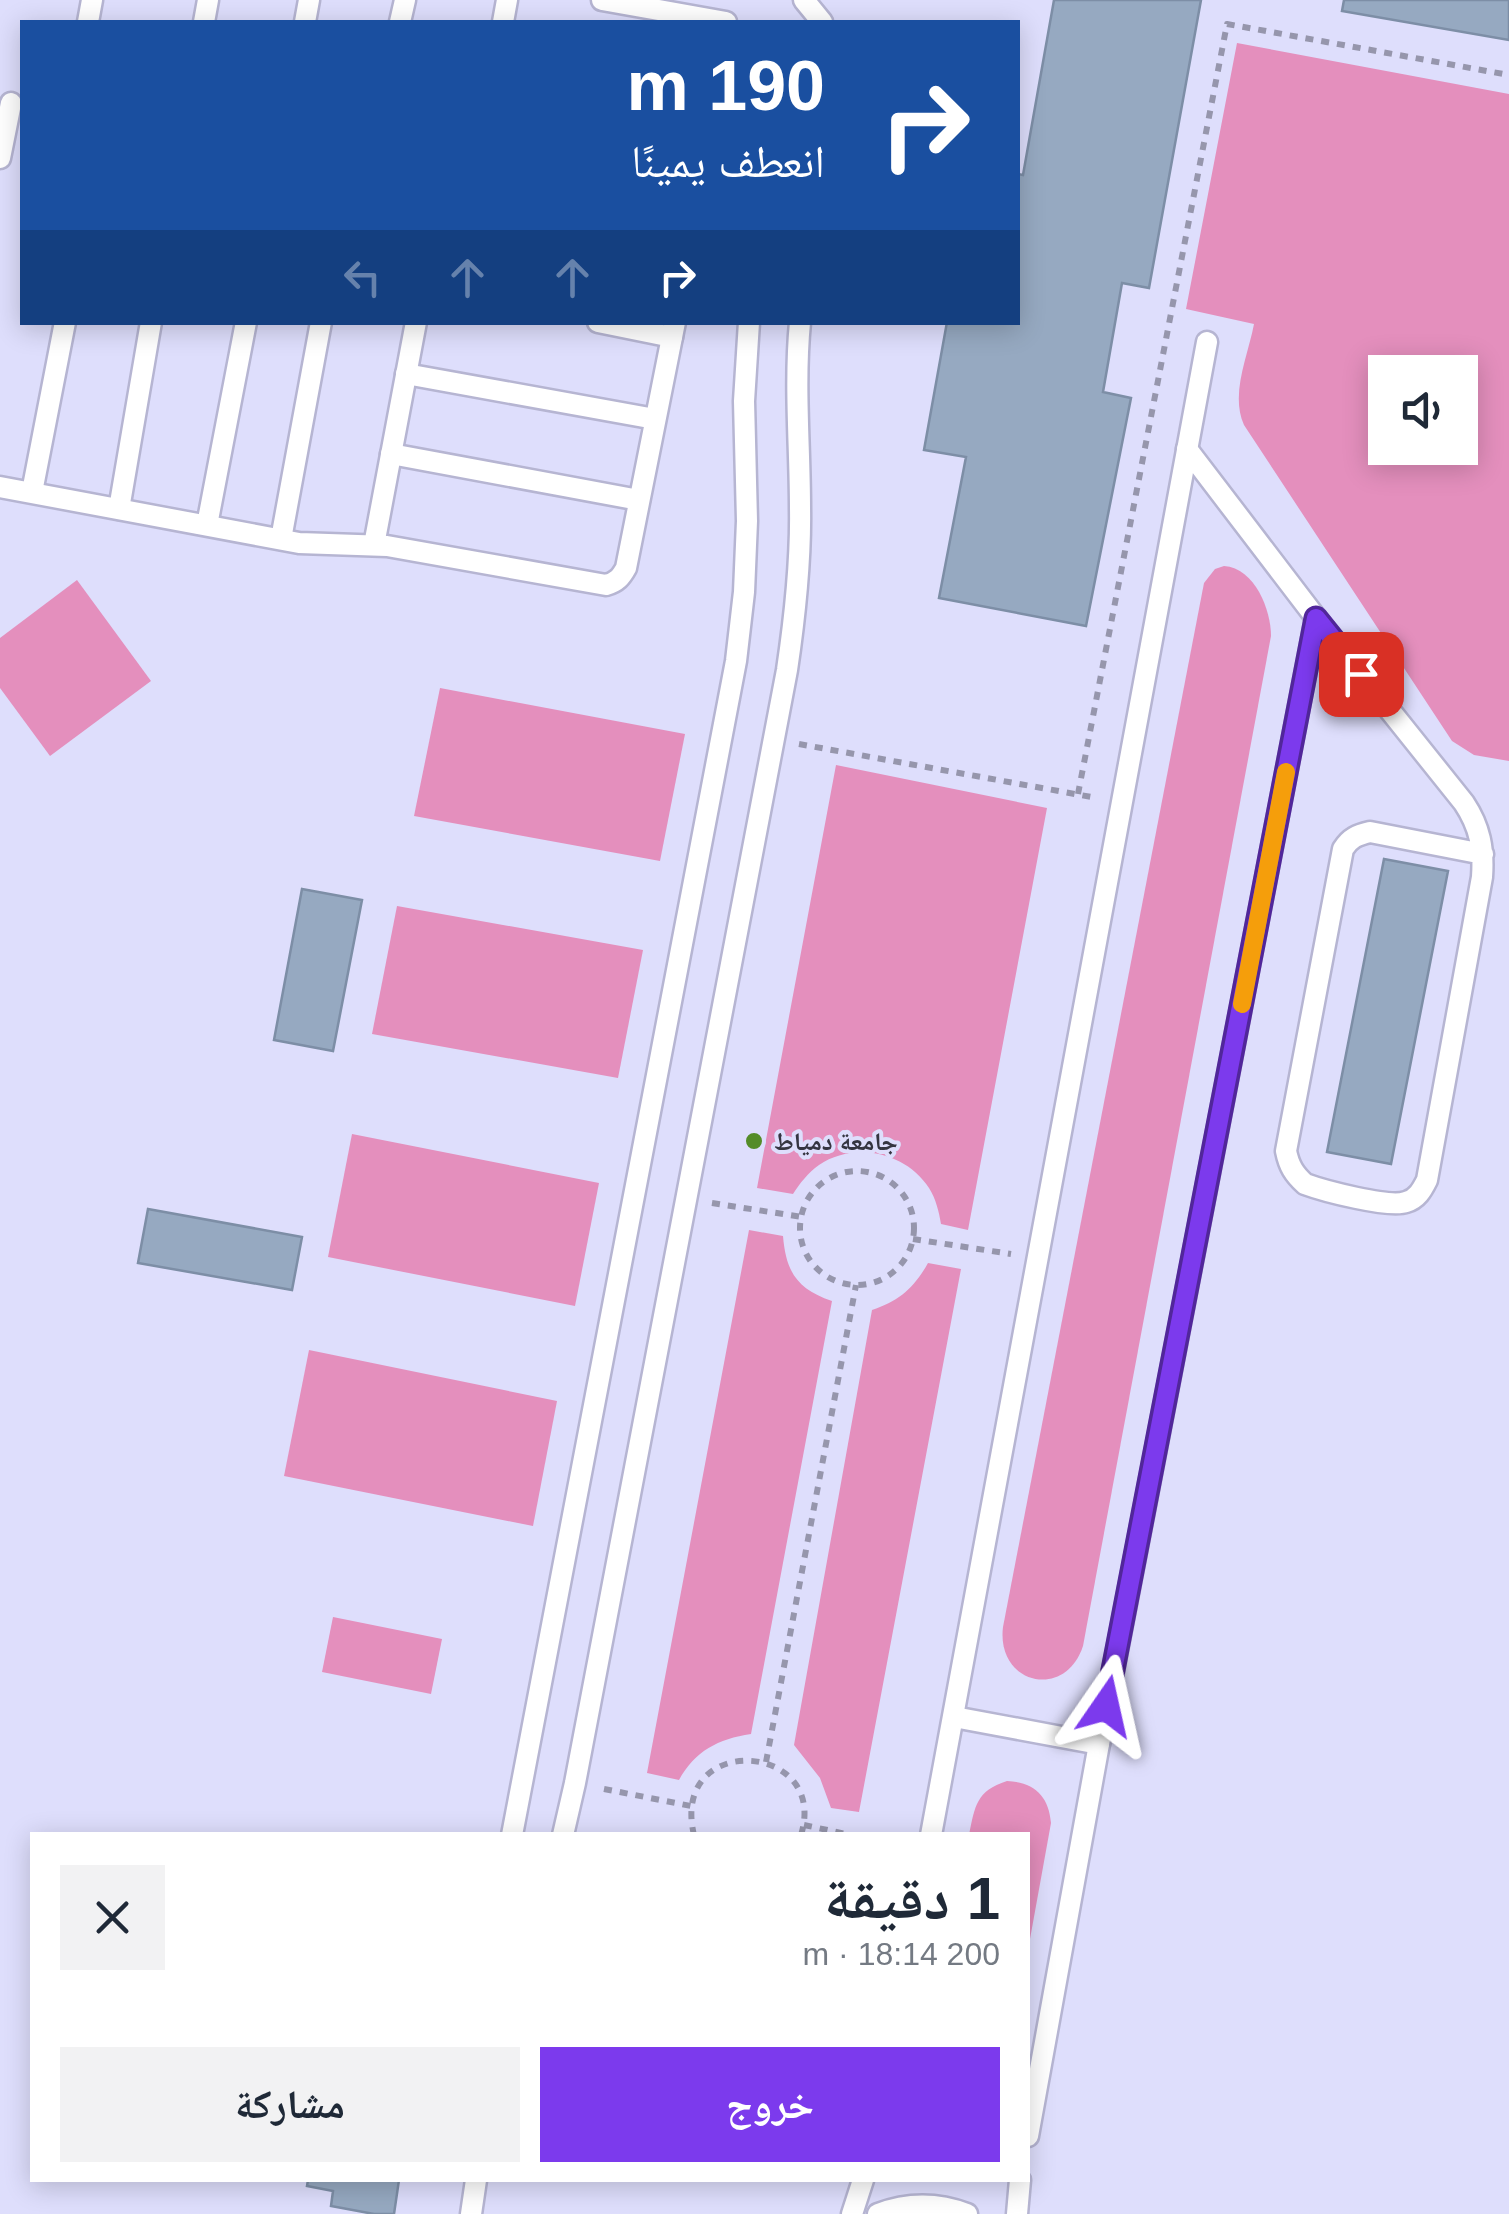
<!DOCTYPE html>
<html lang="ar">
<meta charset="utf-8">
<style>
:root{--surface:#fff;--page:#f2f2f3;--text:#1f2937;--muted:#747a83;--accent:#7c3aed}
body{margin:0;font-family:Arial,"Noto Naskh Arabic",sans-serif;background:var(--page);color:var(--text);direction:rtl;height:100vh;display:flex;flex-direction:column;font-size:38px;white-space:nowrap}
*{box-sizing:border-box;margin:0}
p{font-size:32px;color:var(--muted)}
.icon{flex:none;width:55px;height:55px;fill:none;stroke:currentColor;stroke-width:2;stroke-linecap:round;stroke-linejoin:round}
.map{position:relative;flex:1;overflow:hidden;direction:ltr}
.drawer{position:absolute;left:30px;top:1832px;width:1000px;height:350px;display:flex;flex-direction:column;background:var(--surface);border-radius:0px;box-shadow:0 5px 25px #0003;direction:rtl}
.drawer>*{flex:none}
.top-card{position:absolute;left:20px;top:20px;width:1000px;height:305px;border-radius:0px;box-shadow:0 5px 25px #0003;direction:rtl;background:#1a4fa0;color:#fff;overflow:hidden}
.controls{position:absolute;left:1368px;top:355px;display:grid;gap:20px}
.controls a{display:grid;place-items:center;width:110px;height:110px;border-radius:0px;background:var(--surface);box-shadow:0 5px 25px #0003;font-size:50px}
.pin{position:absolute;display:grid;place-items:center;width:85px;height:85px;color:#fff;margin:-42px;border-radius:20px;box-shadow:0 5px 15px #0006}
.me{position:absolute;width:110px;margin:-55px;rotate:11deg;stroke-linejoin:round;filter:drop-shadow(0 0 8px #0008)}
.turn{display:flex;align-items:center;gap:35px;height:210px;padding:0 30px;font-size:45px}
.turn .icon{width:130px;height:130px;stroke-width:2.5}
.turn b{display:block;font-size:70px;line-height:85px}
.lanes{display:flex;align-items:center;height:95px;padding:0 30px;background:#0003;justify-content:center;gap:50px;direction:ltr}
.lanes .off{opacity:.35}
.round{display:grid;place-items:center;flex:none;width:105px;height:105px;border-radius:0px;background:var(--page)}
.head{display:flex;align-items:center;justify-content:space-between;height:170px;padding:0 30px}
h1{font-size:60px;font-weight:700;line-height:75px}
.cta{display:flex;gap:20px;margin-top:auto;padding:20px 30px}
.cta a{flex:1;height:115px;border-radius:0px;background:var(--accent);color:#fff;font-size:40px;font-weight:700;line-height:115px;text-align:center}
.cta a+a{background:var(--page);color:var(--text)}
.map>svg:first-child{display:block}
.green{fill:#e48fbd;fill-rule:evenodd}
.building{fill:#96a9c1;stroke:#7d8ea6;stroke-width:2.5}
.lines{fill:none;stroke-linecap:round;stroke-linejoin:round}
.service-casing{stroke:#b6b5d2;stroke-width:25}
.path{stroke:#9696ac;stroke-width:6;stroke-dasharray:8 8;stroke-linecap:butt}
.service{stroke:#fff;stroke-width:20}
.route-casing{stroke:#51269a;stroke-width:25}
.route{stroke:#7c3aed;stroke-width:18}
.slow{stroke:#f59e0b;stroke-width:18}
.poi-dot{fill:#548c28;stroke:#dedefc;stroke-width:4}
.labels{text-anchor:middle;stroke-width:8;stroke-linejoin:round;paint-order:stroke}
.poi-label{font-size:25px;font-weight:bold;fill:#353541;stroke:#dedefc;text-anchor:start}
</style>
<div class="map">
<svg width="1509" height="2214" viewBox="0 0 1509 2214">
<rect width="100%" height="100%" fill="#dedefc"/>
<g class="green">
<path d="M 1237,43 L 1509,94 L 1509,761 L 1474,755 L 1452,741 L 1244,425 C 1230,394 1248,356 1254,324 L 1186,309 ZM 1385,372 L 1460,372 L 1460,448 L 1385,448 Z"/>
<path d="M 1224,566 C 1255,568 1271,610 1271,636 L 1083,1646 C 1065,1701 996,1684 1003,1627 L 1204,583 L 1215,569 Z"/>
<path d="M 77,580 L 151,681 L 50,756 L 0,688 L 0,638 Z"/>
<path d="M 440,688 L 685,734 L 660,861 L 414,816 Z"/>
<path d="M 836,765 L 1047,808 L 968,1230 L 941,1224 C 939,1212 936,1199 929,1188 C 906,1152 854,1141 819,1165 C 808,1173 800,1183 793,1194 L 757,1188 Z"/>
<path d="M 397,906 L 643,950 L 618,1078 L 372,1034 Z"/>
<path d="M 352,1134 L 599,1183 L 575,1306 L 328,1257 Z"/>
<path d="M 749,1230 L 783,1236 C 786,1272 797,1289 832,1301 L 751,1734 C 718,1739 695,1751 679,1780 L 647,1773 Z"/>
<path d="M 928,1263 L 961,1269 L 859,1812 L 831,1808 L 820,1778 L 794,1745 L 872,1310 C 899,1301 914,1288 928,1263 Z"/>
<path d="M 309,1350 L 557,1401 L 533,1526 L 284,1476 Z"/>
<path d="M 333,1617 L 442,1639 L 431,1694 L 322,1672 Z"/>
<path d="M 1007,1781 C 1034,1782 1049,1796 1051,1823 L 1028,1950 L 1028,1835 L 969,1835 C 975,1806 976,1791 1007,1781 Z"/>
</g>
<g class="building">
<path d="M 1054,0 L 1201,0 L 1149,288 L 1122,283 L 1103,392 L 1131,398 L 1086,626 L 939,598 L 966,457 L 924,450 L 947,322 L 1018,322 L 1018,174 L 1023,175 Z"/>
<path d="M 1344,0 L 1509,0 L 1509,40 L 1342,11 Z"/>
<path d="M 1384,859 L 1448,871 L 1391,1164 L 1327,1152 Z"/>
<path d="M 302,889 L 362,900 L 333,1051 L 274,1040 Z"/>
<path d="M 148,1209 L 302,1237 L 292,1290 L 138,1263 Z"/>
<path d="M 308,2180 L 399,2180 L 394,2214 L 374,2214 L 331,2206 L 333,2191 L 307,2186 Z"/>
</g>
<g class="lines">
<defs>
<g id="service">
<path d="M 602,0 L 726,22"/>
<path d="M 804,0 L 822,22"/>
<path d="M 88,22 L 92,0"/>
<path d="M 204,22 L 208,0"/>
<path d="M 305,22 L 309,0"/>
<path d="M 400,22 L 405,0"/>
<path d="M 503,22 L 507,0"/>
<path d="M 0,158 L 11,103"/>
<path d="M 598,322 L 672,337"/>
<path d="M 406,374 L 655,419"/>
<path d="M 1187,449 L 1316,618 L 1464,803 C 1480,827 1484,849 1482,877 L 1427,1180 C 1422,1190 1417,1199 1406,1202 C 1389,1208 1324,1191 1305,1184 C 1294,1174 1289,1166 1286,1151 L 1343,849 C 1350,838 1357,835 1370,832 L 1483,854"/>
<path d="M 391,454 L 639,500"/>
<path d="M 0,487 L 299,543 L 387,546 L 606,585 C 617,582 621,577 626,568 L 675,322"/>
<path d="M 32,492 L 65,322"/>
<path d="M 119,509 L 151,322"/>
<path d="M 207,525 L 246,322"/>
<path d="M 281,539 L 321,322"/>
<path d="M 374,545 L 416,322"/>
<path d="M 954,1717 L 1099,1744"/>
<path d="M 512,1835 L 736,661 L 744,592 L 747,521 L 744,401 L 749,322"/>
<path d="M 563,1835 L 575,1783 L 787,670 C 795,616 801,563 800,508 C 800,446 794,385 800,322"/>
<path d="M 931,1835 L 1207,342"/>
<path d="M 1028,2136 L 1099,1744 L 1316,618"/>
<path d="M 471,2214 L 476,2180"/>
<path d="M 852,2214 L 863,2180"/>
<path d="M 878,2214 C 907,2203 938,2203 967,2214"/>
<path d="M 1017,2214 L 1020,2180"/>
</g>
</defs>
<use href="#service" class="service-casing"/>
<g class="path">
<path d="M 799,744 L 1097,798"/>
<path d="M 1078,794 L 1227,24 L 1509,75"/>
<circle cx="857" cy="1228" r="57"/>
<path d="M 712,1203 L 802,1217"/>
<path d="M 913,1239 L 1011,1254"/>
<path d="M 766,1762 L 856,1285"/>
<path d="M 604,1789 L 691,1806"/>
<path d="M 804,1825 L 851,1835"/>
<path d="M 694,1835 C 669,1731 830,1741 801,1835"/>
</g>
<use href="#service" class="service"/>
</g>
<g class="lines">
<defs>
<path id="route" d="M 1106,1706 L 1316,618 L 1361,674"/>
</defs>
<use href="#route" class="route-casing"/>
<use href="#route" class="route"/>
<path class="slow" d="M 1242,1004 L 1286,772"/>
</g>
<circle class="poi-dot" cx="754" cy="1141" r="10"/>
<g class="labels">
<g class="poi-label">
<text x="774" y="1150">جامعة دمياط</text>
</g>
</g>
</svg>
<div class="controls">
<a><svg class="icon" aria-label="sound" viewBox="0 0 24 24"><path d="M4 9h4l5-4v14l-5-4H4zM17 9q2 3 0 6"/></svg></a>
</div>
<div class="pin" style="left:1361px;top:674px;background:#d93025"><svg class="icon" aria-label="arrive" viewBox="0 0 24 24"><path d="M6 21V4h12l-3 4 3 4H6"/></svg></div>
<svg class="me" style="left:1106px;top:1706px" viewBox="-20 -20 40 40"><path d="M0-17L14 15 0 8-14 15z" fill="#7c3aed" stroke="#fff" stroke-width="4"/></svg>
<div class="top-card">
<div class="turn"><svg class="icon" aria-label="right" viewBox="0 0 24 24"><path d="M7 20v-9h11M14 6l5 5-5 5"/></svg><div><b>190 m</b>انعطف يمينًا</div></div>
<div class="lanes"><svg class="icon off" aria-label="left" viewBox="0 0 24 24"><path d="M17 20v-9H6M10 6l-5 5 5 5"/></svg><svg class="icon off" aria-label="ahead" viewBox="0 0 24 24"><path d="M12 20V5M6 11l6-6 6 6"/></svg><svg class="icon off" aria-label="ahead" viewBox="0 0 24 24"><path d="M12 20V5M6 11l6-6 6 6"/></svg><svg class="icon" aria-label="right" viewBox="0 0 24 24"><path d="M7 20v-9h11M14 6l5 5-5 5"/></svg></div>
</div>
<section class="drawer">
<div class="head"><div><h1>1 دقيقة</h1><p>200 m · 18:14</p></div><a class="round"><svg class="icon" aria-label="close" viewBox="0 0 24 24"><path d="M6 6l12 12M18 6L6 18"/></svg></a></div>
<div class="cta"><a>خروج</a><a>مشاركة</a></div>
</section>
</div>
